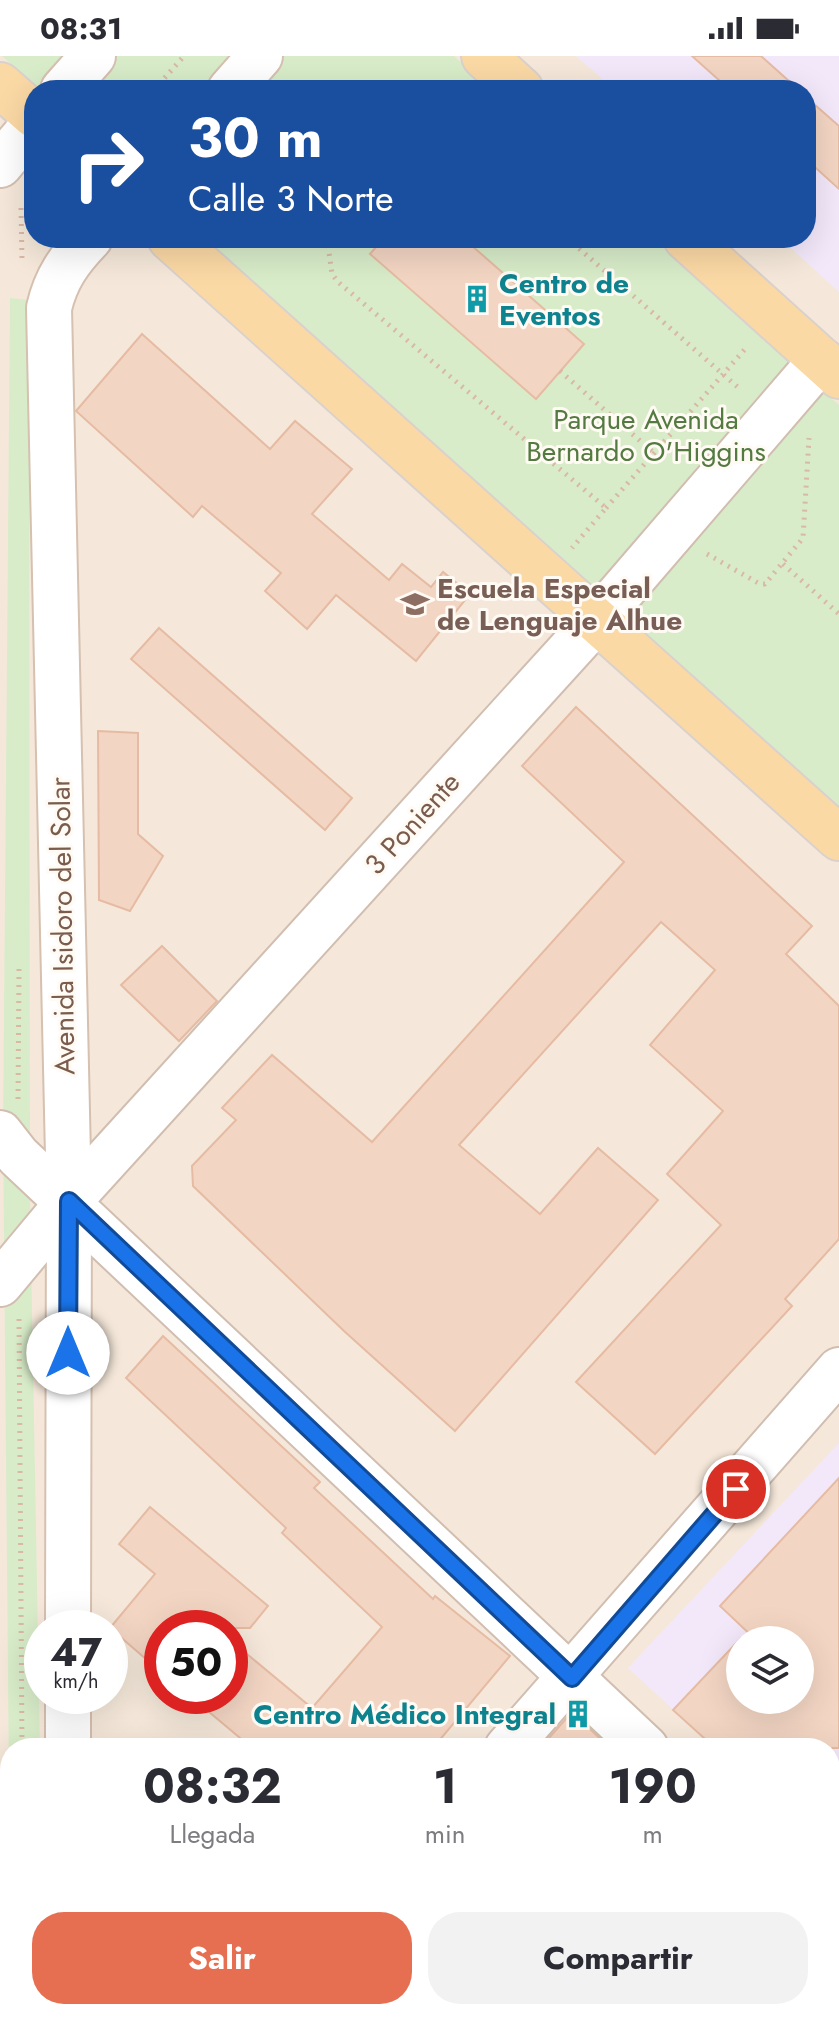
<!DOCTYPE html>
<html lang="es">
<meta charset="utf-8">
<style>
:root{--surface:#fff;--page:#f2f2f3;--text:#2b2b33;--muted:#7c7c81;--accent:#e76f51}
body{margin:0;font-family:Jost,sans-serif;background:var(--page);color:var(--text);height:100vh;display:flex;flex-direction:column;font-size:30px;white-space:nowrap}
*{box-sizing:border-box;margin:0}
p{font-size:26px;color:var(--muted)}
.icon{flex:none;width:44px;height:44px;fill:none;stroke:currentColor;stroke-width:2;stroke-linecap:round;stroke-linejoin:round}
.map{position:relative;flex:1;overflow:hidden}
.drawer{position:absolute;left:0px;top:1682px;width:840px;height:282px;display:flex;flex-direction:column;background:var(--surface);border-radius:32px 32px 0 0;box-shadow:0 8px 32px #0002}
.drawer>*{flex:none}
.hud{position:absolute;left:24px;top:24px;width:792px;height:168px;border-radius:32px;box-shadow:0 8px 32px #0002;background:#1a4fa0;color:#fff;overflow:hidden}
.buttons{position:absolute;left:726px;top:1570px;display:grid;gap:16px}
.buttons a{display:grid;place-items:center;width:88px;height:88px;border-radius:50%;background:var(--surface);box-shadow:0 8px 32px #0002;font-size:40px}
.speed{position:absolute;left:24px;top:1554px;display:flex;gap:16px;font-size:40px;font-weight:700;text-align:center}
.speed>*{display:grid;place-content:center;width:104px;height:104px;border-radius:50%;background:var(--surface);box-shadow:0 8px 32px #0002;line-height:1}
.speed small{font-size:20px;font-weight:400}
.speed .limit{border:12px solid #d22;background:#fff;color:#111}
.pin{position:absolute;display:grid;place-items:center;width:68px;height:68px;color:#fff;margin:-34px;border:4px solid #fff;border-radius:50%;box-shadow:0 2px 8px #0007}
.me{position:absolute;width:88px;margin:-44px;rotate:0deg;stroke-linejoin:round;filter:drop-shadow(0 0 6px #0008)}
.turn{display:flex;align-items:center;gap:28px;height:168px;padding:0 32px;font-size:36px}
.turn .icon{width:104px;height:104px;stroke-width:2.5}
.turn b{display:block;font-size:56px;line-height:68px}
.eta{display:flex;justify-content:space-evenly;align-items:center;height:136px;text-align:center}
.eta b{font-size:48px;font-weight:700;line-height:56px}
.cta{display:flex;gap:16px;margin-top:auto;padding:16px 32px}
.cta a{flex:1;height:92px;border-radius:32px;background:var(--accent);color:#fff;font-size:32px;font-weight:700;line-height:92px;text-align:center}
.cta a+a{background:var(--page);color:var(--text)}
.status{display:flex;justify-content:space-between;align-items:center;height:56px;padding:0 40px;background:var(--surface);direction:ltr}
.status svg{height:22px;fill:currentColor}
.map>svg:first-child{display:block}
.residential{fill:#f5e8da;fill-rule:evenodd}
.education{fill:#f3e8fa;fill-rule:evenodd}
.green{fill:#d8ecc9}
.building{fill:#f3d5c3;stroke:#e6bba3;stroke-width:2}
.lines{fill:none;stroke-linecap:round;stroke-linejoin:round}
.minor-casing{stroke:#d1beb0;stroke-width:48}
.secondary-casing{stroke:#d6c0b0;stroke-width:48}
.primary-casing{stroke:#dad1cd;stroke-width:48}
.path{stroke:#d9b8a5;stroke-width:5;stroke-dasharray:2 6;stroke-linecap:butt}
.minor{stroke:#fff;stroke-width:44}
.secondary{stroke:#fff;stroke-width:44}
.primary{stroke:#fbd9a5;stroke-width:44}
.route-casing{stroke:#114b97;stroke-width:20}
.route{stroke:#1a73e8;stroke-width:14}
.labels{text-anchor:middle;stroke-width:6;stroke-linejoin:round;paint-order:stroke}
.culture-label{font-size:28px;font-weight:bold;fill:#0d838f;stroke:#fffaf3;text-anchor:start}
.park-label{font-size:28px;fill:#537a41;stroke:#fffaf3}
.education-label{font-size:28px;font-weight:bold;fill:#785e54;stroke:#fffaf3;text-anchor:start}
.street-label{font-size:28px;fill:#7a5c4d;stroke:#fffaf3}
</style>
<div class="status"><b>08:31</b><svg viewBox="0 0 49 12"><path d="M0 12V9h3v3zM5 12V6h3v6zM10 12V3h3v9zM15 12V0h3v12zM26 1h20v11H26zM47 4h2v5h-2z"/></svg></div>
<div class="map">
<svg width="839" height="1963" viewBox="0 0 839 1963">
<rect width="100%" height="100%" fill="#fdf6ec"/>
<path class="residential" d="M 0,0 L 839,0 L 839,1963 L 0,1963 ZM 34,34 L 806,34 L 806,182 L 34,182 ZM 42,1572 L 110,1572 L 110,1640 L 42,1640 ZM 162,1572 L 230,1572 L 230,1640 L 162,1640 ZM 740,1584 L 800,1584 L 800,1644 L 740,1644 ZM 10,1692 L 830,1692 L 830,1954 L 10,1954 Z"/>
<g class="education">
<path d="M 576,0 L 839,0 L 839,236 L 780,182 L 806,182 L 806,34 L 615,34 Z"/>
<path d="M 839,1387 L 839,1808 L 830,1800 L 830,1692 L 715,1692 L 628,1612 ZM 740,1584 L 800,1584 L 800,1644 L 740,1644 Z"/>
</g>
<g class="green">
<path d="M 2,0 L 454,0 L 491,34 L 40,34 Z"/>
<path d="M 203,182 L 656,182 L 839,349 L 839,762 Z"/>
<path d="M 10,242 L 29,244 L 30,1144 L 40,1692 L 10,1692 L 10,1838 L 3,1077 Z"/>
<rect x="11" y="1954" width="34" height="9"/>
</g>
<g class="building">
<path d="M 692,0 L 761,0 L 799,34 L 730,34 Z"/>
<path d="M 806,41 L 839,70 L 839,133 L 806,103 Z"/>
<path d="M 384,182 L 463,182 L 584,288 L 536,343 L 370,198 Z"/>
<path d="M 142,278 L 270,393 L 295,365 L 352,413 L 312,458 L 389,524 L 402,508 L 431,531 L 443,516 L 470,538 L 416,605 L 336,539 L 307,573 L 265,535 L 281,517 L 202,450 L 193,461 L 76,355 Z"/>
<path d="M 159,572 L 352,742 L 325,774 L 131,603 Z"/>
<path d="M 576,651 L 812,870 L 786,898 L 839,950 L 839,1183 L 785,1243 L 792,1250 L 655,1398 L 576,1326 L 721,1169 L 667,1118 L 723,1055 L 650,989 L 715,914 L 661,866 L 459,1089 L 540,1158 L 598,1092 L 658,1144 L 455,1375 L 344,1275 L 193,1130 L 192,1110 L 236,1064 L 222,1052 L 272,999 L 372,1086 L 624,806 L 522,710 Z"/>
<path d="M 98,675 L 138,677 L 138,778 L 163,800 L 130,855 L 99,844 Z"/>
<path d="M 162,890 L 217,945 L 179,985 L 121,929 Z"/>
<path d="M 163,1280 L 320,1426 L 314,1432 L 433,1543 L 435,1540 L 510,1600 L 433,1692 L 252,1692 L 190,1640 L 230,1640 L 230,1584 L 312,1652 L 382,1571 L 282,1477 L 286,1472 L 126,1322 Z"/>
<path d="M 839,1422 L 839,1692 L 715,1692 L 673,1654 L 740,1583 L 740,1644 L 800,1644 L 800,1584 L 756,1584 L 720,1550 Z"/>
<path d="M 150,1451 L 268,1550 L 250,1572 L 162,1572 L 162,1617 L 110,1572 L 155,1518 L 119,1488 Z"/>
<path d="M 572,1656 L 610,1692 L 540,1692 Z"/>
</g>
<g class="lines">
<defs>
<g id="minor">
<path d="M 0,1077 L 18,1100 L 646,1692"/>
<path d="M 0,1228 L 69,1145 L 598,563 L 821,304"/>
<path d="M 507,1692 L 839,1314"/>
<path d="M 830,1867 L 839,1875"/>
<path d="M 257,1963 L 265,1954"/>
</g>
<g id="secondary">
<path d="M 63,34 L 93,0"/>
<path d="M 230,34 L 260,0"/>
<path d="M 0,109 L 34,68"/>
<path d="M 68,1572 L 69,1145 L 49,252 C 56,222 69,204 90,182"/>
<path d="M 68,1692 L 68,1640"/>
<path d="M 67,1963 L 67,1954"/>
</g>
<g id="primary">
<path d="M 484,0 L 521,34"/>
<path d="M 0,29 L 34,59"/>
<path d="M 170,182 L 839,782"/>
<path d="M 686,182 L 839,320"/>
</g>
</defs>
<use href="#minor" class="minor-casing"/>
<use href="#secondary" class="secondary-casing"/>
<use href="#primary" class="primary-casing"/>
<g class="path">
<path d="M 154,34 L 184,0"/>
<path d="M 21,152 L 22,203"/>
<path d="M 327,182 L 332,218 L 338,226 L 606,452 L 572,492"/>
<path d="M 567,182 L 741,334"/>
<path d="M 560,315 L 654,397"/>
<path d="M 606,452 L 746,292"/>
<path d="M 707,498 L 760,528 L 765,528 L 803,482 L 809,382"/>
<path d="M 783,508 L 839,558"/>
<path d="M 18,1043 L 19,913"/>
<path d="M 19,1263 L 22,1692"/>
</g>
<use href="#minor" class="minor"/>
<use href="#secondary" class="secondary"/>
<use href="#primary" class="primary"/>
</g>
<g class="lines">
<defs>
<path id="route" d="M 68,1297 L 69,1145 L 572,1622 L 736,1433"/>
</defs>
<use href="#route" class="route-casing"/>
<use href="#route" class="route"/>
</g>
<defs>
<symbol id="building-bare" viewBox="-9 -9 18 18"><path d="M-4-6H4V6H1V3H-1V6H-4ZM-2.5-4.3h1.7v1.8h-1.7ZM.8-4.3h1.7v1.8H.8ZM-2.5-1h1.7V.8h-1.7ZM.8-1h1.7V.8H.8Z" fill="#0f9aa8" stroke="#fffaf3" stroke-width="2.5" paint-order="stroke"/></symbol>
<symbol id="school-bare" viewBox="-9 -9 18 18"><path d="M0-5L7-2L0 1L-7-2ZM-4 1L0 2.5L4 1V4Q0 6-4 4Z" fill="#8d6e63" stroke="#fffaf3" stroke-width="2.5" paint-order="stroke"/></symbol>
</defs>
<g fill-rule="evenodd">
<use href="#building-bare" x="457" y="223" width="40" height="40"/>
<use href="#school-bare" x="395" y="528" width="40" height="40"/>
<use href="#building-bare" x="558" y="1638" width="40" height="40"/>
</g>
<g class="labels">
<g class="culture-label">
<text x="499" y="237">Centro de<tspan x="499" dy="32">Eventos</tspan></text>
<text x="556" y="1668" text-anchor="end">Centro Médico Integral</text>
</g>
<g class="park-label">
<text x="646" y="373">Parque Avenida<tspan x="646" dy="32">Bernardo O'Higgins</tspan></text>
</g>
<g class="education-label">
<text x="437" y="542">Escuela Especial<tspan x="437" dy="32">de Lenguaje Alhue</tspan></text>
</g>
<g class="street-label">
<text transform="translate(412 767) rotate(-48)" y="10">3 Poniente</text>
<text transform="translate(62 870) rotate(-91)" y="10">Avenida Isidoro del Solar</text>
</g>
</g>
</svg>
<div class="buttons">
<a><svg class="icon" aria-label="layers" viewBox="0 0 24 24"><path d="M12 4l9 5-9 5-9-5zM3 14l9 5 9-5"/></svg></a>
</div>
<div class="speed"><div>47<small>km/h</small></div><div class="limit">50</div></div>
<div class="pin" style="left:736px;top:1433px;background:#d93025"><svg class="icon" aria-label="arrive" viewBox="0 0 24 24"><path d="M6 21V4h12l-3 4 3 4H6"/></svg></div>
<svg class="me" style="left:68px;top:1297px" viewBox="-20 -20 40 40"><circle r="19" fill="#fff"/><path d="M0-13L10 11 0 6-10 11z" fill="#1a73e8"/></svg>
<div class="hud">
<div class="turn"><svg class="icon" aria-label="right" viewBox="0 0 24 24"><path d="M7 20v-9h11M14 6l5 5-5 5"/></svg><div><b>30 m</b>Calle 3 Norte</div></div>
</div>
<section class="drawer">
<div class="eta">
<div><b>08:32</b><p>Llegada</p></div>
<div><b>1</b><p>min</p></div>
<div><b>190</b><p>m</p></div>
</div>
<div class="cta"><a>Salir</a><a>Compartir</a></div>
</section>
</div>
